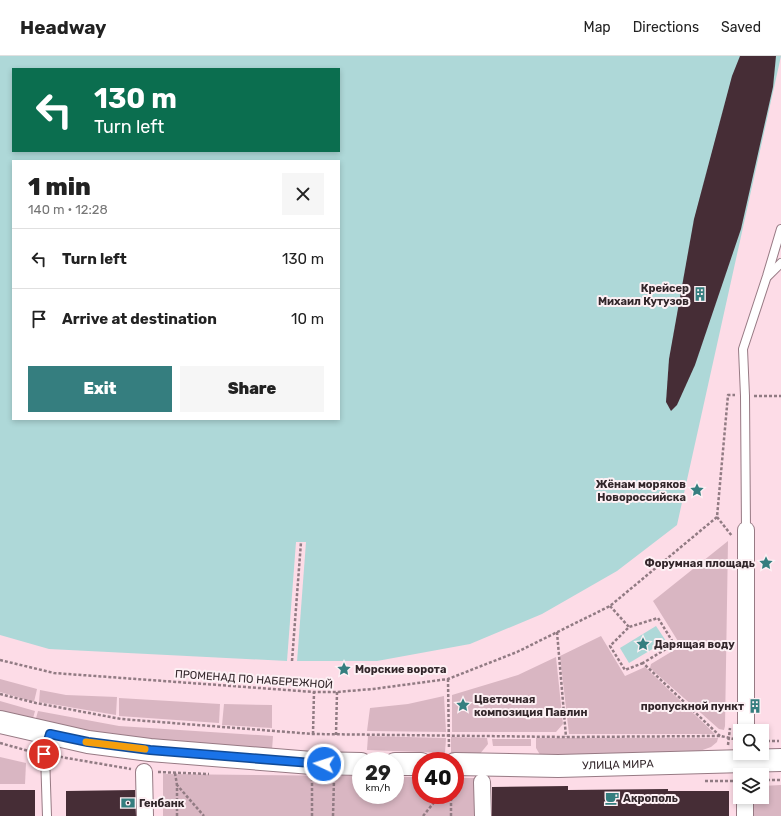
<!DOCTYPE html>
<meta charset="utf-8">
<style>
:root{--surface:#fff;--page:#f6f6f6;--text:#222;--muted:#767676;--line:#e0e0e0;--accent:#357e7f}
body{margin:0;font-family:Rubik,sans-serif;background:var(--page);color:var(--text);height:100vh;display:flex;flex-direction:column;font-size:15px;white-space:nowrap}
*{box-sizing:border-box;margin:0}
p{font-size:13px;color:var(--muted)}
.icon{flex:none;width:22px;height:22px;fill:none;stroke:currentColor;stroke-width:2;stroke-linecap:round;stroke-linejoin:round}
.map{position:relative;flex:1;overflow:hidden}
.sheet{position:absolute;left:12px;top:104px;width:328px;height:260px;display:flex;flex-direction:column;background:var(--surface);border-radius:0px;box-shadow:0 2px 6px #0003}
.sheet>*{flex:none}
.hud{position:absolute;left:12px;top:12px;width:328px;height:84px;border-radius:0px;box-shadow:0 2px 6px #0003;background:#0b6e4f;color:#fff;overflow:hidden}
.tools{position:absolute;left:733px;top:668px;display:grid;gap:8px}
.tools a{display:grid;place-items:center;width:36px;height:36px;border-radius:0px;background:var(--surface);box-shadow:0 2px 6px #0003;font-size:20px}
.speed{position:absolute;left:352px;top:696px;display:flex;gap:8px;font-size:20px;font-weight:700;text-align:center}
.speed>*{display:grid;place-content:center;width:52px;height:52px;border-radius:50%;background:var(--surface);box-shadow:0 2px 6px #0003;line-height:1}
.speed small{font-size:10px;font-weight:400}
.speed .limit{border:6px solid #d22;background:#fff;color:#111}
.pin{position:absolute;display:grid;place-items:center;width:34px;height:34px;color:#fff;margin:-17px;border:2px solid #fff;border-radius:50%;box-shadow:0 1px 4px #0007}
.me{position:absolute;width:44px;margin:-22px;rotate:274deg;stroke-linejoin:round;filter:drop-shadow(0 0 3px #0008)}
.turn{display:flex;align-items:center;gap:14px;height:84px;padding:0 16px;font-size:18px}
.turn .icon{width:52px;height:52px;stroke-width:2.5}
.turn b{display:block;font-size:28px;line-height:34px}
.round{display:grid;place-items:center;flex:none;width:42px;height:42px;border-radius:0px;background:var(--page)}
.headline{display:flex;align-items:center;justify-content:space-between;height:68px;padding:0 16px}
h1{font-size:24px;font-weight:800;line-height:30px}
.primary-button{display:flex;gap:8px;margin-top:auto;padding:8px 16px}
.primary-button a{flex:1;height:46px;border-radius:0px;background:var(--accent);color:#fff;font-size:16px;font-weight:800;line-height:46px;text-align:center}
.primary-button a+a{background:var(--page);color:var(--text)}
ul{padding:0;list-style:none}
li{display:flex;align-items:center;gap:12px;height:60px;padding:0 16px;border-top:1px solid var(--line)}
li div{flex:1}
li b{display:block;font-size:15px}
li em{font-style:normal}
header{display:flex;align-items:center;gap:24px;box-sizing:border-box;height:56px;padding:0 20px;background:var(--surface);border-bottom:1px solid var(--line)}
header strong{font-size:19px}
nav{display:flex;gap:22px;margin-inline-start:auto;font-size:14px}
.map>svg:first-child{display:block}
.green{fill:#d9b6c2}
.water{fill:#aed8d8;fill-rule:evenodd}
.pier{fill:#fddce7}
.building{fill:#462d36}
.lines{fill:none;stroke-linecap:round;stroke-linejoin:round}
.lane-casing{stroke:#977a84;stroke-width:10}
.street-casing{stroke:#977a84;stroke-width:18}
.secondary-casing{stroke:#977a84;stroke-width:24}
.path{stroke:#917b83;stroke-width:2.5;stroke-dasharray:3 2;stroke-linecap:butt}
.lane{stroke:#fff;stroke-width:8}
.street{stroke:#fff;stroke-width:16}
.secondary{stroke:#fff;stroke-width:22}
.route-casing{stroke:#114b97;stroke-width:10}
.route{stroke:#1a73e8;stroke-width:7}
.slow{stroke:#f59e0b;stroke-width:7}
.labels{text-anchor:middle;stroke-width:4;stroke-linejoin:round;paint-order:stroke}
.poi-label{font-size:11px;font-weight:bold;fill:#33272b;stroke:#fdf0f4;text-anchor:start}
.street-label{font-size:11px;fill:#33272b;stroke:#fdf0f4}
</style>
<header>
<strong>Headway</strong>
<nav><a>Map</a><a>Directions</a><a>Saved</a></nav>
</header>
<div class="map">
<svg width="781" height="760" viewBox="0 0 781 760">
<rect width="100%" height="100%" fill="#fddce7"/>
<g class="green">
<path d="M 728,485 L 725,670 L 724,674 L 719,673 L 650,612 L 651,608 L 681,590 L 653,545 Z"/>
<path d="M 601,580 L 625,620 L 645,611 L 715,678 L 569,678 L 560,600 Z"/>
<path d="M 556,601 L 563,668 L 556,676 L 452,676 L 452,639 L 518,619 Z"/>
<path d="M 0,623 L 37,633 L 34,646 L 0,636 Z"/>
<path d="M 40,634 L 66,639 L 117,641 L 116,659 L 39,646 Z"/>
<path d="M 444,640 L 446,676 L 367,675 L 370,652 L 408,648 Z"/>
<path d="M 119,642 L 220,648 L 219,667 L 119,660 Z"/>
<path d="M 0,645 L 35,655 L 32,666 L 0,657 Z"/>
<path d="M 224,648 L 272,649 L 272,672 L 222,669 Z"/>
<path d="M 38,655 L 119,670 L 273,680 L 272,694 L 118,684 L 35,666 Z"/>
<path d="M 368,680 L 446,682 L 445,697 L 367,694 Z"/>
<path d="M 451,681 L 487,682 L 488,688 L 479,699 L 451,697 Z"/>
<path d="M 536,682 L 718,682 L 717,686 L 711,691 L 697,696 L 542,702 L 536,692 Z"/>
<path d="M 492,683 L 531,683 L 531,690 L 493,690 Z"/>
<path d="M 0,701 L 26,707 L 25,728 L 0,728 Z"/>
<path d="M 163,718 L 361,720 L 361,739 L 395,739 L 395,721 L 421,721 L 421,739 L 455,739 L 455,722 L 478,722 L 478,760 L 163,760 Z"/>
<path d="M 781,729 L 781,760 L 751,760 L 751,741 L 762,741 L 762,730 Z"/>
</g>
<g class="water">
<path d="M 0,0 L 781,0 L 677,469 L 617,515 L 542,558 L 470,588 L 377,605 L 287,605 L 49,593 L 0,579 ZM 13,13 L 339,13 L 339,95 L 13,95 ZM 13,105 L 339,105 L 339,363 L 13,363 Z"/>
<path d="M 656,570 L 666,585 L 629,607 L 620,592 Z"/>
</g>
<path class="pier" d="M 296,486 L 306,486 L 297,606 L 287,605 Z"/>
<g class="building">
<path d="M 740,0 L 776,0 L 773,31 L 741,173 L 695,309 L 677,349 L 671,355 L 666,346 L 669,303 L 694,163 L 732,20 Z"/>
<path d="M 568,730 L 568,734 L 668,733 L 668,735 L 729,735 L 729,760 L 492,760 L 492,731 Z"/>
<rect x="0" y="734" width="35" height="26"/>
<path d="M 135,734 L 136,760 L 66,760 L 66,735 Z"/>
</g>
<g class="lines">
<defs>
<g id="lane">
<path d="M 768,220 L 781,207"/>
<path d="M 746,474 L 745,340 L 743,293 L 767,220 L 781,173"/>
<path d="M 47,760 L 45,698 L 50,678"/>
</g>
<g id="street">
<path d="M 746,474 L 746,675"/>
<path d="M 144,716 L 145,760"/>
<path d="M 745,719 L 746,697"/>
<path d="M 482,726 L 483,760"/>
<path d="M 745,741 L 745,760"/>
</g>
<g id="secondary">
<path d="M 0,666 L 88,686 L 150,694 L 312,707 L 361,708"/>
<path d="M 395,708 L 421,708"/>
<path id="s1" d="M 455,708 L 558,710 L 781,704"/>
</g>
</defs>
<use href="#lane" class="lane-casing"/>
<use href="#street" class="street-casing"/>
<use href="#secondary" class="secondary-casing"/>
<g class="path">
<path d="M 754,340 L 781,340"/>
<path d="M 717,461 L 732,480"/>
<path d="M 610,550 L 629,571"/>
<path d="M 557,576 L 566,681"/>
<path d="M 0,604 L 54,617 L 314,636 L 337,636 L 373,633 L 448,623 L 517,596 L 610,550 L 717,461 L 728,339 L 735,339"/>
<path d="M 292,605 L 301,486"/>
<path d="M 643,607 L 625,614 L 610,590 L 629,571 L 658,562 L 674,588 L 643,607 L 720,680"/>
<path d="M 448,623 L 449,693"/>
<path d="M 0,638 L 36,647 L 121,663 L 313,678 L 566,681 L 721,680 L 734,683"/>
<path d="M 313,678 L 314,636"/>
<path d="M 336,679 L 337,636"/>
<path d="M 762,685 L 779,685"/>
<path d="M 0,687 L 36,697"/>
<path d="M 728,689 L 730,672"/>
<path d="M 55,700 L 131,713"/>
<path d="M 158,716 L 209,718"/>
<path d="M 175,717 L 177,729"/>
<path d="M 762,724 L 781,724"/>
<path d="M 705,725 L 734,725"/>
<path d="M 177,760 L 177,729 L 204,760"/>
<path d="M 312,760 L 312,724"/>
<path d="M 333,760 L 334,724"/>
<path d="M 423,760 L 440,739"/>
<path d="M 451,760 L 451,739"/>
</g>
<use href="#lane" class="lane"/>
<use href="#street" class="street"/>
<use href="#secondary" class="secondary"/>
</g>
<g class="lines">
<defs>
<path id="route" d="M 44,698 L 50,678 L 88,686 L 150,694 L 324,708"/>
</defs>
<use href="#route" class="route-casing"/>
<use href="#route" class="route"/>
<path class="slow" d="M 86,686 L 145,693"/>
</g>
<defs>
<symbol id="building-bare" viewBox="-9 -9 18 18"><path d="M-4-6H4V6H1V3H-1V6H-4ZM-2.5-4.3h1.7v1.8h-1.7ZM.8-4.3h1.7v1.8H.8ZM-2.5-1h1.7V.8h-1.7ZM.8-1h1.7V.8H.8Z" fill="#357e7f" stroke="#fdf0f4" stroke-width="2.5" paint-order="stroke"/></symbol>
<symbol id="sight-bare" viewBox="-9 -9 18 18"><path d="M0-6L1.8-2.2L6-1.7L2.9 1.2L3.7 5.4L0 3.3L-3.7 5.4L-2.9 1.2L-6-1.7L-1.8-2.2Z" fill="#357e7f" stroke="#fdf0f4" stroke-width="2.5" paint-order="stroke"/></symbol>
<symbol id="cafe-bare" viewBox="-9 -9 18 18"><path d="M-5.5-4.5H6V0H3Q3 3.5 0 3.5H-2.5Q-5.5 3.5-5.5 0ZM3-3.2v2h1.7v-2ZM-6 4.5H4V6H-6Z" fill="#357e7f" stroke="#fdf0f4" stroke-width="2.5" paint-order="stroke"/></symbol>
<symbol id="bank-bare" viewBox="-9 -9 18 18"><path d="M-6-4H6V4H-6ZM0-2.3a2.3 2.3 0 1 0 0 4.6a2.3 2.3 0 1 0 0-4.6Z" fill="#357e7f" stroke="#fdf0f4" stroke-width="2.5" paint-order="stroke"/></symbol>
</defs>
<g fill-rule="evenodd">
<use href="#building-bare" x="690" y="228" width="20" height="20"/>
<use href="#sight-bare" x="687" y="424" width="20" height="20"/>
<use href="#sight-bare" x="756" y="497" width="20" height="20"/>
<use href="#sight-bare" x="633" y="578" width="20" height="20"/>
<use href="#sight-bare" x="334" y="603" width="20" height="20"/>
<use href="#sight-bare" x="453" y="639" width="20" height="20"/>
<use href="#building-bare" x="745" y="640" width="20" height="20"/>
<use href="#cafe-bare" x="602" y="732" width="20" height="20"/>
<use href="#bank-bare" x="118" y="737" width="20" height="20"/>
</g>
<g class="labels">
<g class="poi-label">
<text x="689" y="236" text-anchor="end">Крейсер<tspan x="689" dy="13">Михаил Кутузов</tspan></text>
<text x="686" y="432" text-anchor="end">Жёнам моряков<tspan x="686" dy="13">Новороссийска</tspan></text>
<text x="755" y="511" text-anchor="end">Форумная площадь</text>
<text x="654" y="592">Дарящая воду</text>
<text x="355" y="617">Морские ворота</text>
<text x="474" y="647">Цветочная<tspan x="474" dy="13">композиция Павлин</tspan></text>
<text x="744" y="654" text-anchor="end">пропускной пункт</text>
<text x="623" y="746">Акрополь</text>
<text x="139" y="751">Генбанк</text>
</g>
<g class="street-label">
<text transform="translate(254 623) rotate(4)" y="4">ПРОМЕНАД ПО НАБЕРЕЖНОЙ</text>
<text dy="4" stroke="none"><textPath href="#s1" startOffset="163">УЛИЦА МИРА</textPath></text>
</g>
</g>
</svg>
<div class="tools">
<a><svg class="icon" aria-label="search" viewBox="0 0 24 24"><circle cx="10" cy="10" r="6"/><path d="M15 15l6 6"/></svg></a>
<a><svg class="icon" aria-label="layers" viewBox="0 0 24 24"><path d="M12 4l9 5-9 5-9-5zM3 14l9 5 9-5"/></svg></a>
</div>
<div class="speed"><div>29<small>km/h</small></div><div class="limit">40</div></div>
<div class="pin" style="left:44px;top:698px;background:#d93025"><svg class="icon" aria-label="arrive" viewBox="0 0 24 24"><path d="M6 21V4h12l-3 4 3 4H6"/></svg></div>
<svg class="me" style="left:324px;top:708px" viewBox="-20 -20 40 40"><circle r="17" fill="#1a73e8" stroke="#fff" stroke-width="3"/><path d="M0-11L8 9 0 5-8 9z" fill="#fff"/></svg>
<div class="hud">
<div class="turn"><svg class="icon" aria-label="left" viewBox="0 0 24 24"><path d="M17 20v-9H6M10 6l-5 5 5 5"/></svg><div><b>130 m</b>Turn left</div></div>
</div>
<section class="sheet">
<div class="headline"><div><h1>1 min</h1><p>140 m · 12:28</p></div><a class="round"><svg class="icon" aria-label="close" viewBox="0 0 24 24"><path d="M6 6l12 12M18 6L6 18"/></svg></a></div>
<ul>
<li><svg class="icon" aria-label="left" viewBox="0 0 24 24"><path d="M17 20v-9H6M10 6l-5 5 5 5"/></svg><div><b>Turn left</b></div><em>130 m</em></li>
<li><svg class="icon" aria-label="arrive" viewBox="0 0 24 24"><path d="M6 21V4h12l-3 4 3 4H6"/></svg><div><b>Arrive at destination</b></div><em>10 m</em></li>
</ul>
<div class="primary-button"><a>Exit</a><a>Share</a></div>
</section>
</div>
